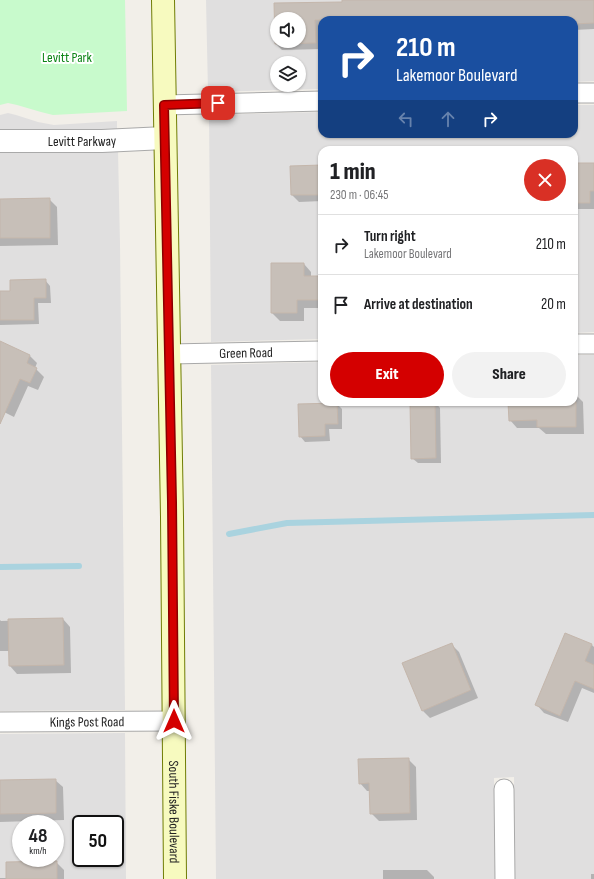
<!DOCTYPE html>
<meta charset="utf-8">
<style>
:root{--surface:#fff;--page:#f2f2f2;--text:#202124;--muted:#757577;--line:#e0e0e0;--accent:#d40000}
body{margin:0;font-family:"Sofia Sans Condensed",sans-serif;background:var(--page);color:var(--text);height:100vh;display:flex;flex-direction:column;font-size:15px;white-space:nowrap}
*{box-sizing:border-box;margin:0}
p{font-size:13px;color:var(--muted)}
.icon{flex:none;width:22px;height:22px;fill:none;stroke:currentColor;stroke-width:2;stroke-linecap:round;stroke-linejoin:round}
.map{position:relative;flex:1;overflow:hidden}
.panel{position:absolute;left:318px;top:146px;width:260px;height:260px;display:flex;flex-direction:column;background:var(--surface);border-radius:12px;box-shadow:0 1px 3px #0004}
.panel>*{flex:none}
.banner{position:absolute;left:318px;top:16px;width:260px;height:122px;border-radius:12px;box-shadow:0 1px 3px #0004;background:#1a4fa0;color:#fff;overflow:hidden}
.fabs{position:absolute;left:270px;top:12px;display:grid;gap:8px}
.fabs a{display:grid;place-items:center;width:36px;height:36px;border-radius:50%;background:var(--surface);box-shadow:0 1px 3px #0004;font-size:20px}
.speed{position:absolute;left:12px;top:815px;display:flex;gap:8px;font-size:20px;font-weight:700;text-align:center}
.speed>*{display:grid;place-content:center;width:52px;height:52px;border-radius:50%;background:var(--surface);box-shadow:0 1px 3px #0004;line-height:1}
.speed small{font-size:10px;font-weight:400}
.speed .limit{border:2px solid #111;border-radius:6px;background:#fff;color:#111}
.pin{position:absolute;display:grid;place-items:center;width:34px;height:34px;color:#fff;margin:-17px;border-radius:8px;box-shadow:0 2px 6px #0006}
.me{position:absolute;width:44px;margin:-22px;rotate:0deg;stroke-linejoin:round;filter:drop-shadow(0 0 3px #0008)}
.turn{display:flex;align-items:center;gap:14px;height:84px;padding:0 12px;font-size:18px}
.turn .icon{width:52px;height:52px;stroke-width:2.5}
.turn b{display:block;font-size:28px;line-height:34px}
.lanes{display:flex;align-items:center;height:38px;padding:0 12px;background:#0003;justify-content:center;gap:20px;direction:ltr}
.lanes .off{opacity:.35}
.round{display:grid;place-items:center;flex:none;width:42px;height:42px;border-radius:21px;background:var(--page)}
.headline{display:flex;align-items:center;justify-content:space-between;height:68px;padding:0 12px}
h1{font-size:24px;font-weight:800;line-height:30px}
.action{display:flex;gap:8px;margin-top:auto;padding:8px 12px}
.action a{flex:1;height:46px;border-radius:24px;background:var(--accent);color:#fff;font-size:16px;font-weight:800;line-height:46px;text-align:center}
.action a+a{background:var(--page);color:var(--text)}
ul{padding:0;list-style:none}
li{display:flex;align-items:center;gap:12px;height:60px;padding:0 12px;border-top:1px solid var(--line)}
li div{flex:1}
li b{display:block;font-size:15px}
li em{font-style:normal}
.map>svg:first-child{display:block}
.residential{fill:#e0dfdf;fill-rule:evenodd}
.park{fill:#c8facc}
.shadow{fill:#0003;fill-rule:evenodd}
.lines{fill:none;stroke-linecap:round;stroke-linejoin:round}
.stream{stroke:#aad3df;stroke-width:6}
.building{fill:#c7bfb8;stroke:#c4b6ab;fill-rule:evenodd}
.minor-casing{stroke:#a9a9a9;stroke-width:21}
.tertiary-casing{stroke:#a9a9a9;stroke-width:24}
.secondary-casing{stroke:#707d05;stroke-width:24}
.minor{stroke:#fff;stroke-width:19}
.tertiary{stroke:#fff;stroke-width:22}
.secondary{stroke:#f7fabf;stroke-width:22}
.route-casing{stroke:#8a0000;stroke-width:10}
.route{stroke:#d40000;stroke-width:7}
.labels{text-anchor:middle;stroke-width:4;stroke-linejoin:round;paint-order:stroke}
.park-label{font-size:14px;fill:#0c8416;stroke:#fff}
.street-label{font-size:14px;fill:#222;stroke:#fff}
</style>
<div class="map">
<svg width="594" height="879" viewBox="0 0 594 879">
<rect width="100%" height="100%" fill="#f2efe9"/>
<g class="residential">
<path d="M 206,0 L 594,0 L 594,81 L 574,82 L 574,20 L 322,20 L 322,89 L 208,92 ZM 277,19 L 299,19 L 299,41 L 277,41 ZM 277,63 L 299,63 L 299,85 L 277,85 Z"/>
<path d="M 574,105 L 594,105 L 594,332 L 574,333 L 574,150 L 322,150 L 322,339 L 211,342 L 209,115 L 322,112 L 322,134 L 574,134 Z"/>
<path d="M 8,113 L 16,115 L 38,122 L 54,125 L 117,121 L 117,129 L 4,130 L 0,130 L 0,115 Z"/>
<path d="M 118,151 L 120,245 L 125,710 L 0,711 L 0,152 Z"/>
<path d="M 574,355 L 594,355 L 594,879 L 515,879 L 514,777 L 494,778 L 495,879 L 216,879 L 211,365 L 322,362 L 322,402 L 574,402 Z"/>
<path d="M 125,733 L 126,879 L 0,879 L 0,734 ZM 21,824 L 55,824 L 55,858 L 21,858 ZM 81,824 L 115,824 L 115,858 L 81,858 Z"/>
</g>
<path class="park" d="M 0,0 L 125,0 L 127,111 L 53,115 L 41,112 L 17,105 L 8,103 L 0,105 Z"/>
<g class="shadow">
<path d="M 373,0 L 594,0 L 594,29 L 574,30 L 574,20 L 322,20 L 322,49 L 282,50 L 276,44 L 275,4 L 343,3 ZM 277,19 L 299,19 L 299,41 L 277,41 Z"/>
<rect x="574" y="164" width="20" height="45"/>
<path d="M 322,166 L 322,201 L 299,202 L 292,195 Z"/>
<path d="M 49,199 L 57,207 L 58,245 L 0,246 L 0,200 Z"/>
<path d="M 272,264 L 304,264 L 311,272 L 311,277 L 322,277 L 322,308 L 304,308 L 304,321 L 280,321 L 272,313 Z"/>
<path d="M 45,280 L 50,286 L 51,303 L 38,303 L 39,324 L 0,325 L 0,292 L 11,292 Z"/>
<path d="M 0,342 L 30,356 L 37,363 L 35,368 L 44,377 L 38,390 L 28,386 L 14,417 L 0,410 Z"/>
<path d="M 574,394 L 575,394 L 583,402 L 584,434 L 546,434 L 539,428 L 517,428 L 510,420 L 509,402 L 574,402 Z"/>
<path d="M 435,402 L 440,408 L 441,463 L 418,463 L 412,458 Z"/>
<path d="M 337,404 L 342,409 L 342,429 L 329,429 L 330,441 L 305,442 L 300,436 Z"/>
<path d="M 63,619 L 70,627 L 71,673 L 17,674 L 10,666 L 9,651 L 0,651 L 0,620 L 1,621 Z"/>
<path d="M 566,634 L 592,645 L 594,647 L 594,693 L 582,688 L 568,722 L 544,713 L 537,705 Z"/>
<path d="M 451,644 L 459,652 L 478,698 L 430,718 L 423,711 Z"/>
<path d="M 408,759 L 416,767 L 417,820 L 379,821 L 371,813 L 371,791 L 367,791 L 360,783 Z"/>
<path d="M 55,780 L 63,787 L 64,820 L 0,822 L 0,781 Z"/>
<path d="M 56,862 L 64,870 L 64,879 L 0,879 L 0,878 L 7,878 Z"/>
<path d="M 383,870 L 427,870 L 434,877 L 434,879 L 383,879 Z"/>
<rect x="591" y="874" width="3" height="5"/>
</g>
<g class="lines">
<g class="stream">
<path d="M 229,534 L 287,523 L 594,515"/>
<path d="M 0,567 L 79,566"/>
</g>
</g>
<g class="building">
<path d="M 342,0 L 594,0 L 594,23 L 574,24 L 574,20 L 315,20 L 316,43 L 275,44 L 274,3 L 342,2 ZM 277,19 L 299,19 L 299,41 L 277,41 Z"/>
<path d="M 574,163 L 594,163 L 594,191 L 590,191 L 590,203 L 574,203 Z"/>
<path d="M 322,165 L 322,195 L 291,195 L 290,166 Z"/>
<path d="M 50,198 L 50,238 L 0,238 L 0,199 Z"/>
<path d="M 271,263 L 304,263 L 304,276 L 322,276 L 322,300 L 297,300 L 297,313 L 271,313 Z"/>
<path d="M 46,279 L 46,298 L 34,298 L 34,320 L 0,320 L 0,291 L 10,291 L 10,280 Z"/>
<path d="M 0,341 L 30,355 L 27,363 L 37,368 L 30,383 L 20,379 L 0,424 Z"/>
<path d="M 410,402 L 435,402 L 436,458 L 411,459 Z"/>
<path d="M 508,402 L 576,402 L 576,427 L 537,427 L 537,420 L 509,421 Z"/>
<path d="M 337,403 L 338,424 L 325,424 L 325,436 L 299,437 L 298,404 Z"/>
<path d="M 63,618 L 64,665 L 9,666 L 8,619 Z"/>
<path d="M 565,633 L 592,644 L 585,661 L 594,665 L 594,689 L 575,681 L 560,716 L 535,705 Z"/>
<path d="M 452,643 L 471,690 L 422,711 L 402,663 Z"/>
<path d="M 409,758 L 410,813 L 370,814 L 369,783 L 359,784 L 358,759 Z"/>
<path d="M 56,779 L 56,813 L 0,814 L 0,780 Z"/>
<path d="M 57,861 L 57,879 L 6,879 L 6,862 Z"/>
</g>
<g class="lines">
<defs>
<g id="minor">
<path d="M 574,93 L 594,93"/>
<path d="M 164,105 L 322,101"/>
<path d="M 574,344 L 594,344"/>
<path id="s1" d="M 170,354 L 322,351"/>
<path id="s2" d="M 0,722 L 174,721"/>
<path d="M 504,789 L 505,879"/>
</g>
<g id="tertiary">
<path id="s3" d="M 0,141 L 102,141 L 165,138"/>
</g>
<g id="secondary">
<path id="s4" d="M 163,0 L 172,517 L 175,879"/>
</g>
</defs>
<use href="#minor" class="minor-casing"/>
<use href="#tertiary" class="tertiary-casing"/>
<use href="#secondary" class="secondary-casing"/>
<use href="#minor" class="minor"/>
<use href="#tertiary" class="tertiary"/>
<use href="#secondary" class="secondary"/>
</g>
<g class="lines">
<defs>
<path id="route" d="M 174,721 L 172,502 L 164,105 L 218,103"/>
</defs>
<use href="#route" class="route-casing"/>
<use href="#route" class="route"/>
</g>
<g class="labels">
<g class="park-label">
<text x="67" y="62">Levitt Park</text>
</g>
<g class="street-label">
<text dy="5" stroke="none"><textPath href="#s3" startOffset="82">Levitt Parkway</textPath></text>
<text dy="5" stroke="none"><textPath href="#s1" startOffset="76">Green Road</textPath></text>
<text dy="5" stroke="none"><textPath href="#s2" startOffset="87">Kings Post Road</textPath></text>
<text dy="5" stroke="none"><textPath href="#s4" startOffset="812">South Fiske Boulevard</textPath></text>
</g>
</g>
</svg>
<div class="fabs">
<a><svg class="icon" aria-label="sound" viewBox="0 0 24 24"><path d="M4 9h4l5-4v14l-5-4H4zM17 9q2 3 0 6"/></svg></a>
<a><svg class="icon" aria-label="layers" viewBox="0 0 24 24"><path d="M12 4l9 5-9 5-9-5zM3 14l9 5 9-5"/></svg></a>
</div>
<div class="speed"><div>48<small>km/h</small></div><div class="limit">50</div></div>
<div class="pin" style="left:218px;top:103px;background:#d93025"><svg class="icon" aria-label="arrive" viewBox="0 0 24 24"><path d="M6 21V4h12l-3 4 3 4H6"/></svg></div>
<svg class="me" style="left:174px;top:721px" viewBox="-20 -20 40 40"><path d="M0-17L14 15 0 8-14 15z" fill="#d40000" stroke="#fff" stroke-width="4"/></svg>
<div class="banner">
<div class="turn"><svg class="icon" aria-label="right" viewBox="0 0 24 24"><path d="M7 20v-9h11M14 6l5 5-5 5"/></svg><div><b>210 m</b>Lakemoor Boulevard</div></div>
<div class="lanes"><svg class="icon off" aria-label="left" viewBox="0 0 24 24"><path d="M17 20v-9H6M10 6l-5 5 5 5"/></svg><svg class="icon off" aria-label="ahead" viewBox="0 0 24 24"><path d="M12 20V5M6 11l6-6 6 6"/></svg><svg class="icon" aria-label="right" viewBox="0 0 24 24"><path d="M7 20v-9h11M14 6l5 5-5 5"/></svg></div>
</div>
<section class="panel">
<div class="headline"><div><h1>1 min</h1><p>230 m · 06:45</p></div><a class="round" style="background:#d93025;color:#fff"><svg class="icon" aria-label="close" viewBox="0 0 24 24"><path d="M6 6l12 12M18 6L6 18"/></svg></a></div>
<ul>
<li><svg class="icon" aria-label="right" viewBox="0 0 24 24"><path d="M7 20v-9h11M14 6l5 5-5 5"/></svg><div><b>Turn right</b><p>Lakemoor Boulevard</p></div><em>210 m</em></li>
<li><svg class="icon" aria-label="arrive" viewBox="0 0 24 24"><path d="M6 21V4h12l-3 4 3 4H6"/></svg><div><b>Arrive at destination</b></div><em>20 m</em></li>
</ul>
<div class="action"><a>Exit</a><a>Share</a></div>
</section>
</div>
